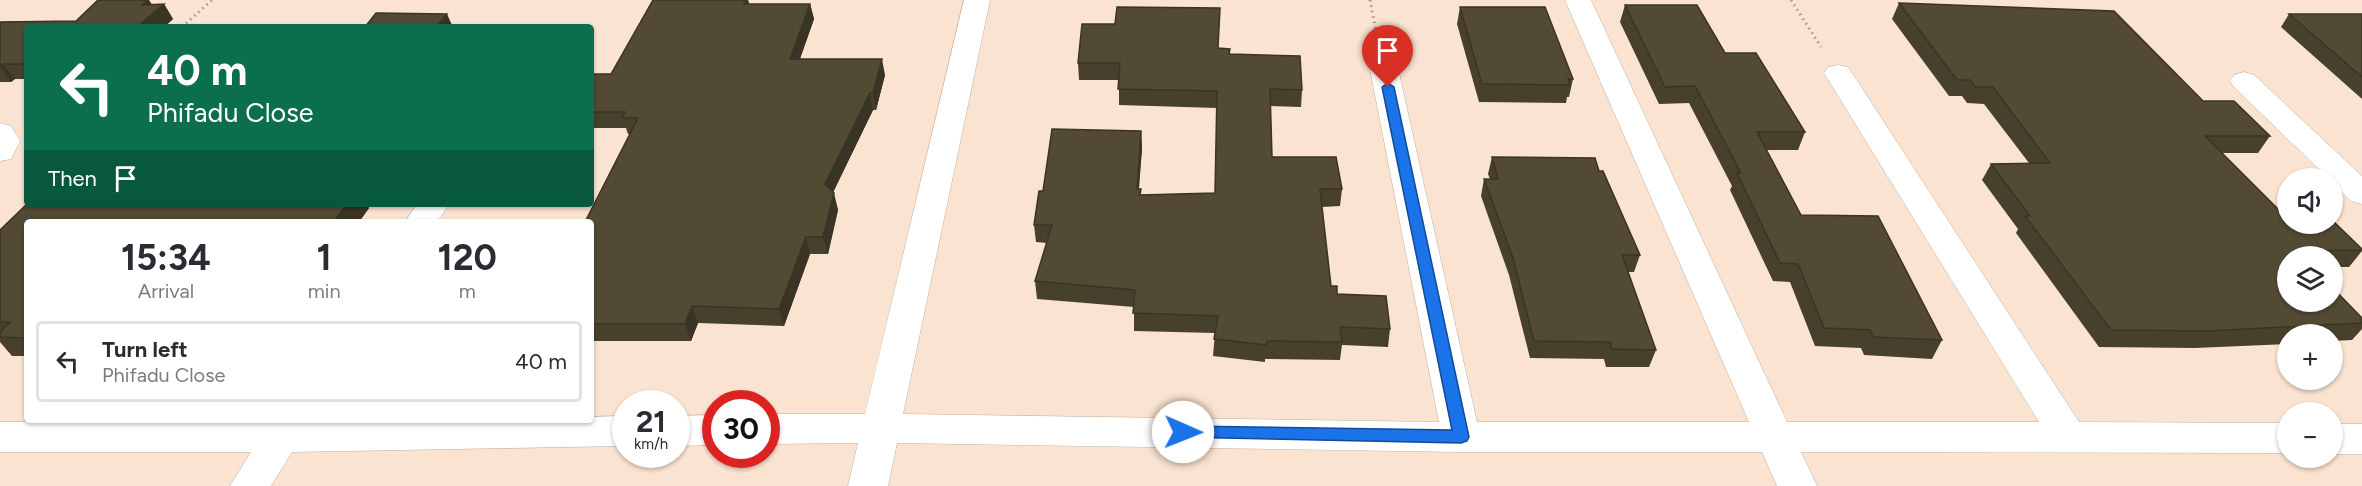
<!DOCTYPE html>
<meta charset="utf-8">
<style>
:root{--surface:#fff;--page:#f7f7f7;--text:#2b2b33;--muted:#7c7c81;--line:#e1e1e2}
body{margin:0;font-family:Figtree,sans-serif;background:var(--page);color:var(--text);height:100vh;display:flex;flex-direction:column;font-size:22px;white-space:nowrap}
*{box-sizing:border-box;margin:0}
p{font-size:20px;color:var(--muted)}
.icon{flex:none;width:33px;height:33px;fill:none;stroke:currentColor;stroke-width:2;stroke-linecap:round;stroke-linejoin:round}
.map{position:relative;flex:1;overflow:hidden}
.sheet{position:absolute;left:24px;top:219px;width:570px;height:204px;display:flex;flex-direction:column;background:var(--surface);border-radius:6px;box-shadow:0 2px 4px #0004}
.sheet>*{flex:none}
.banner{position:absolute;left:24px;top:24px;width:570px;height:183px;border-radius:6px;box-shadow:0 2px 4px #0004;background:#0b6e4f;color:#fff;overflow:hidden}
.fabs{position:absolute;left:2277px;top:168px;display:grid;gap:12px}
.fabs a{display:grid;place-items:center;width:66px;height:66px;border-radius:50%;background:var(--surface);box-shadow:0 2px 4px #0004;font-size:30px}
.speed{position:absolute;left:612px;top:390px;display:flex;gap:12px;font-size:30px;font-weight:700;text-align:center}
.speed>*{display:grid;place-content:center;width:78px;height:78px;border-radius:50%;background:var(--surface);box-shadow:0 2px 4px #0004;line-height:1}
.speed small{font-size:15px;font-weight:400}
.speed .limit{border:9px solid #d22;background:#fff;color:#111}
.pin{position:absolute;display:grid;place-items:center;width:51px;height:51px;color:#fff;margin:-62px -26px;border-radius:50% 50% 50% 0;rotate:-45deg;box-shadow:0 0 6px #0007}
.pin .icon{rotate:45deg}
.me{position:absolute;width:66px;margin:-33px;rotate:91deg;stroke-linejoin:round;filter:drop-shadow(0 0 4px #0008)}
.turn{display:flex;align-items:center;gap:21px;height:126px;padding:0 24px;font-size:27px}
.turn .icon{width:78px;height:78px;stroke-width:2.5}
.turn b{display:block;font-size:42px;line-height:51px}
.then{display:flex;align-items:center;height:57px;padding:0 24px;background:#0003;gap:12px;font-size:22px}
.eta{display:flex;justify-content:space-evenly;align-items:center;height:102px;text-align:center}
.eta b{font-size:36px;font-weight:700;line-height:42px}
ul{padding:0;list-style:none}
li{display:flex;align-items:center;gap:18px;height:81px;margin:0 12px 9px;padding:0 12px;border:3px solid var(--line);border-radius:6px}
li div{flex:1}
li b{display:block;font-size:22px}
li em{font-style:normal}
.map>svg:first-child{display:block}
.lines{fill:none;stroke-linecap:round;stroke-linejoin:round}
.street-casing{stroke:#c4ae9c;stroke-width:1}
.path{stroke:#a9988a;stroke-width:3;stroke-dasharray:1.5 4;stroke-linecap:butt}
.street{fill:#fff;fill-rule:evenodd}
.wall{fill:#47402d}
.shaded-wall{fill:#3a3424}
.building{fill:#534a34;stroke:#3a3424;stroke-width:1.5}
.route{fill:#1a73e8;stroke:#114b97;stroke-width:1.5}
</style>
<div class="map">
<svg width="2362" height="486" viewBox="0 0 2362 486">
<rect width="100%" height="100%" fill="#fae3d0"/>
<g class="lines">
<defs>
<g id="street">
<path d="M 964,0 L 990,0 L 903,414 L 1439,422 L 1369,64 L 1373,58 L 1383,56 L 1393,58 L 1397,64 L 1477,422 L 1749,422 L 1565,0 L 1591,0 L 1787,422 L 2039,422 L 1824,73 L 1828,67 L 1838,65 L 1848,67 L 1852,73 L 2079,422 L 2288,423 L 2288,453 L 1801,452 L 1817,486 L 1777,486 L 1762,452 L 1461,452 L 897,443 L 888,486 L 848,486 L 858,443 L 766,444 L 766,414 L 865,414 Z"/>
<path d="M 2244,72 L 2254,75 L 2362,176 L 2362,204 L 2351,201 L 2332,183 L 2332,178 L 2328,178 L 2234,87 L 2230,81 L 2234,75 Z"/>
<path d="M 0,123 L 11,126 L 20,141 L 11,159 L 0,161 Z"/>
<path d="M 417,204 L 449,204 L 437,222 L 405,222 Z"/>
<path d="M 716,415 L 716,445 L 676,446 L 676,416 Z"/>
<path d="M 626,416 L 626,446 L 292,452 L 271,486 L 230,486 L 251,452 L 0,452 L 0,422 L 591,420 L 591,417 Z"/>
<rect x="2332" y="424" width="30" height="30"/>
</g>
</defs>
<use href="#street" class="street-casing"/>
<g class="path">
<path d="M 1370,0 L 1377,36"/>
<path d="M 1791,0 L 1821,47"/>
<path d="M 182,27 L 212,0"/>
</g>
<use href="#street" class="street"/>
</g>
<g class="wall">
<path d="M 653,0 L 748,0 L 749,4 L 810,4 L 814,19 L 800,59 L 885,75 L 876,110 L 873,110 L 833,192 L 838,210 L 828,254 L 810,254 L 784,326 L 698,323 L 691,341 L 591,341 L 591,222 L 630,134 L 628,134 L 626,128 L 591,128 L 591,74 L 611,74 Z"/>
<path d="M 1899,3 L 2203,101 L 2270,136 L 2258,153 L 2222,153 L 2285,216 L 2362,249 L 2362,251 L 2349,267 L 2332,267 L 2332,256 L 2288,256 L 2362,318 L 2362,329 L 2352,340 L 2332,341 L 2332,334 L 2288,334 L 2288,344 L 2195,348 L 2099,347 L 2016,233 L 2018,229 L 1982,180 L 1991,164 L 2029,163 L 1984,104 L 1967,103 L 1962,96 L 1949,96 L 1892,19 Z"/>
<path d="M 152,4 L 164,4 L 173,19 L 164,27 L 27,27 L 27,79 L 15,79 L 11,82 L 0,82 L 0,22 L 76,21 Z"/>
<path d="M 1625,5 L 1725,53 L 1805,132 L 1798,150 L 1766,150 L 1801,215 L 1942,340 L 1932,359 L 1864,355 L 1861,348 L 1815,346 L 1790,282 L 1773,281 L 1730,190 L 1732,186 L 1689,103 L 1659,104 L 1620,22 Z"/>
<path d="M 1460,7 L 1573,79 L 1569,97 L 1567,97 L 1566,103 L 1479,102 L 1457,24 Z"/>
<path d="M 2289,14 L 2362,14 L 2362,99 L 2281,27 Z"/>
<path d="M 1219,48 L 1302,90 L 1301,107 L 1270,106 L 1272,157 L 1342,189 L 1340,206 L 1322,207 L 1331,286 L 1337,294 L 1390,329 L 1388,347 L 1342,345 L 1340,360 L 1265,359 L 1265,362 L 1213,356 L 1215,333 L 1134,331 L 1134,307 L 1037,299 L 1035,281 L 1047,243 L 1036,242 L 1034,225 L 1043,191 L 1141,131 L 1142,148 L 1139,189 L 1141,195 L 1215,193 L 1217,108 L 1119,105 L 1119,80 L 1079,80 L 1078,63 Z"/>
<path d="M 1492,157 L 1599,171 L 1640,255 L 1634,272 L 1628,272 L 1656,350 L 1649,367 L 1606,367 L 1604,359 L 1530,358 L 1509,275 L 1481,196 L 1484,179 L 1490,179 L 1488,174 Z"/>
<path d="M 27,204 L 367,204 L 369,208 L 359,222 L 27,222 L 27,356 L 12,356 L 0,342 L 0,230 Z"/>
</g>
<g class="shaded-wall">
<path d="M 148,0 L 149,0 L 156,11 L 164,4 L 173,19 L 164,27 L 137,27 L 142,5 Z"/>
<path d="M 745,0 L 748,0 L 751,10 L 744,4 Z"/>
<path d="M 810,4 L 814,19 L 794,75 L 790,59 Z"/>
<path d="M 447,14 L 452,25 L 450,27 L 436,27 Z"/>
<path d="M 882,59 L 885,75 L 876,110 L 873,93 Z"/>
<path d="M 3,64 L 15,79 L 11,82 L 0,66 Z"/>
<path d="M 870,93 L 873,110 L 829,201 L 825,184 Z"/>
<path d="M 1141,131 L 1142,148 L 1137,207 L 1137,189 Z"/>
<path d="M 834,193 L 838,210 L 828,254 L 823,237 Z"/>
<path d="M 347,204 L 367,204 L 369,208 L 359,222 L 334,222 Z"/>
<path d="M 806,237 L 810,254 L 784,326 L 779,309 Z"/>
<path d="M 692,306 L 698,323 L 691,341 L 685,324 Z"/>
</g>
<g class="building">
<path d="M 98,0 L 148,0 L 142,5 L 164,4 L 137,27 L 27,27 L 27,64 L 3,64 L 0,66 L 0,22 L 76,21 Z"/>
<path d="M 653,0 L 745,0 L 744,4 L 810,4 L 790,59 L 882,59 L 873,93 L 870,93 L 825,184 L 834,193 L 823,237 L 806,237 L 779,309 L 692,306 L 685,324 L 591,324 L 591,222 L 585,222 L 638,118 L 622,118 L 625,112 L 591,112 L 591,74 L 611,74 Z"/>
<path d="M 1899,3 L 2114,11 L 2203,101 L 2234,101 L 2270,136 L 2205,136 L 2285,216 L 2288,216 L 2288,224 L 2332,224 L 2332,220 L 2362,249 L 2362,250 L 2298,251 L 2303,256 L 2288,256 L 2288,302 L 2332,302 L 2332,287 L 2362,318 L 2362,323 L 2208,331 L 2111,330 L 2025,216 L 2030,216 L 1991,164 L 2050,163 L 1993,87 L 1975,87 L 1970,80 L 1957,80 Z"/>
<path d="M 1625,5 L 1697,5 L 1725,53 L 1756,53 L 1805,132 L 1757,132 L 1801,215 L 1878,216 L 1942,340 L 1873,337 L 1870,330 L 1824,328 L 1798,264 L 1780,263 L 1737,173 L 1741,173 L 1695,86 L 1665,87 Z"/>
<path d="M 1117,7 L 1220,8 L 1218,48 L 1230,49 L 1229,54 L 1300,56 L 1302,90 L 1270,89 L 1272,157 L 1336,157 L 1342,189 L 1320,189 L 1331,286 L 1337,286 L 1337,294 L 1386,296 L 1390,329 L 1340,327 L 1342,342 L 1267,341 L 1266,345 L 1214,339 L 1218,316 L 1133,313 L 1135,290 L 1035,281 L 1052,225 L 1034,225 L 1039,191 L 1043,191 L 1052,129 L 1141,131 L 1137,189 L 1141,189 L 1140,195 L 1215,193 L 1217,91 L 1118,89 L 1120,63 L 1078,63 L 1082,24 L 1115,24 Z"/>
<path d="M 1460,7 L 1545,7 L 1573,79 L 1568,79 L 1570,85 L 1482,84 Z"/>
<path d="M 376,13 L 447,14 L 436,27 L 365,27 Z"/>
<path d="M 2289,14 L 2362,14 L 2362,77 Z"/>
<path d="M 1492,157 L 1595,158 L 1599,171 L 1603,171 L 1640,255 L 1622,255 L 1656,350 L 1612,349 L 1610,342 L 1534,341 L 1513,258 L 1484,179 L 1498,179 Z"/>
<path d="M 27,204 L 347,204 L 334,222 L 27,222 L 27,338 L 0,337 L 0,332 L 10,322 L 0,322 L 0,230 Z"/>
</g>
<path class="route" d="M 1388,83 L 1394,87 L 1469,437 L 1467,441 L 1461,443 L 1177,437 L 1175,432 L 1177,428 L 1183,426 L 1452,430 L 1382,87 Z"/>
</svg>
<div class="fabs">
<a><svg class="icon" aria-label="sound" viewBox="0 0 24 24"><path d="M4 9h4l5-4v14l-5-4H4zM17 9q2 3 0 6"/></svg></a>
<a><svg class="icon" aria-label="layers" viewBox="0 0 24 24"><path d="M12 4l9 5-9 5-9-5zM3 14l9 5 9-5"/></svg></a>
<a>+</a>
<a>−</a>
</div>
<div class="speed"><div>21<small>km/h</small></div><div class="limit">30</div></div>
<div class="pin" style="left:1388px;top:87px;background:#d93025"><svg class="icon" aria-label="arrive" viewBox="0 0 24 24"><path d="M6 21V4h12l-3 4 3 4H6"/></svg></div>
<svg class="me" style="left:1183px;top:432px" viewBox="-20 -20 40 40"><circle r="19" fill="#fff"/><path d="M0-13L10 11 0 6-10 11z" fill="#1a73e8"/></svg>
<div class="banner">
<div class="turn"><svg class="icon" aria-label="left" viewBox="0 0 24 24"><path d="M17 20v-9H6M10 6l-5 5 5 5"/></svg><div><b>40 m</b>Phifadu Close</div></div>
<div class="then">Then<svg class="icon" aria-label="arrive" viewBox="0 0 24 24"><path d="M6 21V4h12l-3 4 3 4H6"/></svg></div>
</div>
<section class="sheet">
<div class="eta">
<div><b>15:34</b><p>Arrival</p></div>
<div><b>1</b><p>min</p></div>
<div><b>120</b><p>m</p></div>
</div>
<ul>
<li><svg class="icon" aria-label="left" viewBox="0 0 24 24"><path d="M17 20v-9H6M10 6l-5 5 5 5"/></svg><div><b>Turn left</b><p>Phifadu Close</p></div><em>40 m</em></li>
</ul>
</section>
</div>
